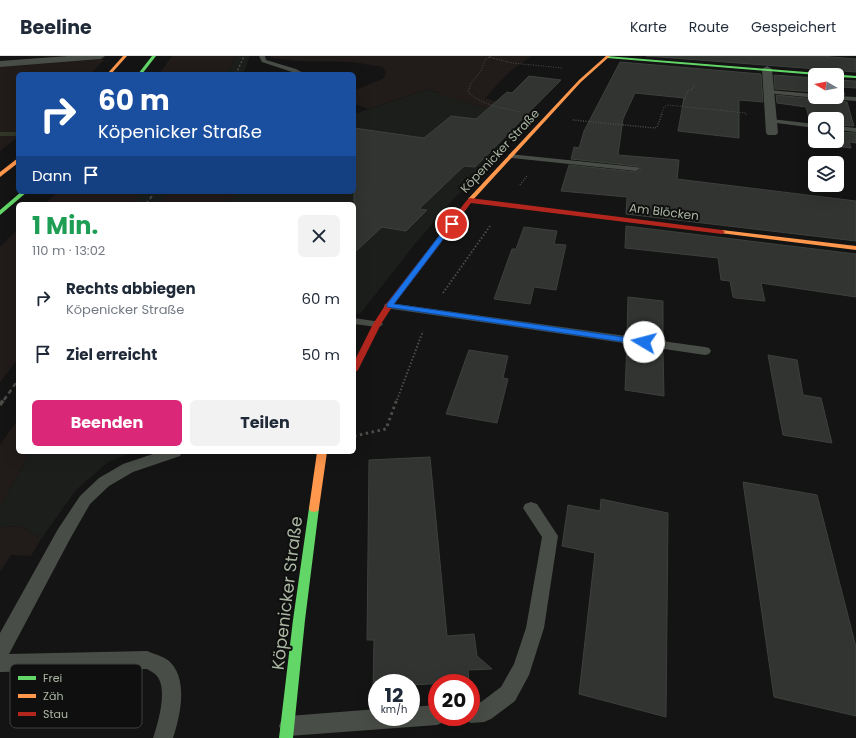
<!DOCTYPE html>
<html lang="de">
<meta charset="utf-8">
<style>
:root{--surface:#fff;--page:#f2f2f3;--text:#1f2937;--muted:#747a83;--line:#e0e1e3;--accent:#db2777}
body{margin:0;font-family:Poppins,sans-serif;background:var(--page);color:var(--text);height:100vh;display:flex;flex-direction:column;font-size:15px;white-space:nowrap}
*{box-sizing:border-box;margin:0}
p{font-size:13px;color:var(--muted)}
.icon{flex:none;width:22px;height:22px;fill:none;stroke:currentColor;stroke-width:2;stroke-linecap:round;stroke-linejoin:round}
.map{position:relative;flex:1;overflow:hidden}
.sheet{position:absolute;left:16px;top:146px;width:340px;height:252px;display:flex;flex-direction:column;background:var(--surface);border-radius:6px;box-shadow:0 4px 16px #0002}
.sheet>*{flex:none}
.guide{position:absolute;left:16px;top:16px;width:340px;height:122px;border-radius:6px;box-shadow:0 4px 16px #0002;background:#1a4fa0;color:#fff;overflow:hidden}
.needle{width:26px;rotate:279deg}
.tools{position:absolute;left:808px;top:12px;display:grid;gap:8px}
.tools a{display:grid;place-items:center;width:36px;height:36px;border-radius:6px;background:var(--surface);box-shadow:0 4px 16px #0002;font-size:20px}
.speed{position:absolute;left:368px;top:618px;display:flex;gap:8px;font-size:20px;font-weight:700;text-align:center}
.speed>*{display:grid;place-content:center;width:52px;height:52px;border-radius:50%;background:var(--surface);box-shadow:0 4px 16px #0002;line-height:1}
.speed small{font-size:10px;font-weight:400}
.speed .limit{border:6px solid #d22;background:#fff;color:#111}
.pin{position:absolute;display:grid;place-items:center;width:34px;height:34px;color:#fff;margin:-17px;border:2px solid #fff;border-radius:50%;box-shadow:0 1px 4px #0007}
.me{position:absolute;width:44px;margin:-22px;rotate:278deg;stroke-linejoin:round;filter:drop-shadow(0 0 3px #0008)}
.turn{display:flex;align-items:center;gap:14px;height:84px;padding:0 16px;font-size:18px}
.turn .icon{width:52px;height:52px;stroke-width:2.5}
.turn b{display:block;font-size:28px;line-height:34px}
.then{display:flex;align-items:center;height:38px;padding:0 16px;background:#0003;gap:8px;font-size:15px}
.round{display:grid;place-items:center;flex:none;width:42px;height:42px;border-radius:6px;background:var(--page)}
.overview{display:flex;align-items:center;justify-content:space-between;height:68px;padding:0 16px}
h1{font-size:24px;font-weight:700;line-height:30px;color:#1e9e55}
.action{display:flex;gap:8px;margin-top:auto;padding:8px 16px}
.action a{flex:1;height:46px;border-radius:6px;background:var(--accent);color:#fff;font-size:16px;font-weight:700;line-height:46px;text-align:center}
.action a+a{background:var(--page);color:var(--text)}
ul{padding:0;list-style:none}
li{display:flex;align-items:center;gap:12px;height:56px;padding:0 16px}
li div{flex:1}
li b{display:block;font-size:15px}
li em{font-style:normal}
header{display:flex;align-items:center;gap:24px;box-sizing:border-box;height:56px;padding:0 20px;background:var(--surface);border-bottom:1px solid var(--line)}
header strong{font-size:19px}
nav{display:flex;gap:22px;margin-inline-start:auto;font-size:14px}
.map>svg:first-child{display:block}
.built{fill:#1b1e1a}
.green{fill:#211b1a}
.lines{fill:none;stroke-linecap:round;stroke-linejoin:round}
.stream{fill:#313626;fill-rule:evenodd}
.building{fill:#313430;stroke:#3d403c}
.path-far3{stroke:#4b4e49;stroke-width:1;stroke-dasharray:1 1.5;stroke-linecap:butt}
.path-far2{stroke:#4b4e49;stroke-width:1.5;stroke-dasharray:1 1.5;stroke-linecap:butt}
.path-far1{stroke:#4b4e49;stroke-width:2;stroke-dasharray:1.5 2;stroke-linecap:butt}
.path{stroke:#4b4e49;stroke-width:3;stroke-dasharray:2.5 3.5;stroke-linecap:butt}
.lane{fill:#494d47;fill-rule:evenodd}
.street{fill:#494d47;fill-rule:evenodd}
.fast{fill:#63d668;fill-rule:evenodd}
.slow{fill:#ff974d;fill-rule:evenodd}
.jam{fill:#b3261e;fill-rule:evenodd}
.rail-far3{stroke:#494c47;stroke-width:1.5;stroke-dasharray:2 2;stroke-linecap:butt}
.rail-far2{stroke:#494c47;stroke-width:2;stroke-dasharray:3.5 3;stroke-linecap:butt}
.rail-far1{stroke:#494c47;stroke-width:2.5;stroke-dasharray:4.5 3.5;stroke-linecap:butt}
.rail{stroke:#494c47;stroke-width:3.5;stroke-dasharray:5.5 4.5;stroke-linecap:butt}
.route{fill:#1a73e8;stroke:#114b97}
.labels{text-anchor:middle;stroke-width:4;stroke-linejoin:round;paint-order:stroke}
.far-street-label{font-size:12px;fill:#abb6a3;stroke:#0e0f0e}
.near-street-label{font-size:17px;fill:#abb6a3;stroke:#0e0f0e}
.key{fill:#0e0f0e;stroke:#3d413b;stroke-width:1}
.key-label{font-size:11px;fill:#abb6a3}
</style>
<header>
<strong>Beeline</strong>
<nav><a>Karte</a><a>Route</a><a>Gespeichert</a></nav>
</header>
<div class="map">
<svg width="856" height="682" viewBox="0 0 856 682">
<rect width="100%" height="100%" fill="#131413"/>
<g class="built">
<path d="M 237,0 L 250,0 L 243,18 L 227,18 Z"/>
<path d="M 426,34 L 440,37 L 438,38 L 531,65 L 480,114 L 444,154 L 415,188 L 360,258 L 354,257 L 354,148 L 223,148 L 241,136 L 354,136 L 354,58 Z"/>
<path d="M 142,136 L 168,136 L 160,148 L 133,148 Z"/>
<path d="M 30,396 L 133,396 L 108,406 L 76,434 L 41,483 L 21,470 L 0,471 L 0,451 Z"/>
</g>
<g class="green">
<path d="M 172,0 L 237,0 L 227,18 L 159,18 Z"/>
<path d="M 271,0 L 532,0 L 509,16 L 485,42 L 537,58 L 531,65 L 437,38 L 439,36 L 426,34 L 368,53 L 354,48 L 354,37 L 356,37 L 355,34 L 384,22 L 386,17 L 383,11 L 352,6 L 297,5 L 271,2 Z"/>
<path d="M 105,3 L 90,18 L 18,18 L 18,81 L 0,95 L 0,11 Z"/>
<path d="M 57,136 L 142,136 L 133,148 L 45,148 Z"/>
<path d="M 168,136 L 241,136 L 223,148 L 160,148 Z"/>
<path d="M 18,173 L 18,303 L 0,326 L 0,191 Z"/>
<path d="M 18,363 L 18,396 L 30,396 L 0,451 L 0,389 Z"/>
<path d="M 21,470 L 41,483 L 31,500 L 11,499 L 0,516 L 0,471 Z"/>
</g>
<g class="lines">
<path class="stream" d="M 0,76 L 15,76 L 18,78 L 15,80 L 0,80 Z"/>
</g>
<g class="building">
<path d="M 646,0 L 821,0 L 856,3 L 856,16 Z"/>
<path d="M 620,6 L 761,18 L 763,46 L 739,44 L 739,82 L 678,75 L 684,42 L 635,37 L 623,63 L 618,99 L 679,104 L 677,123 L 856,145 L 856,185 L 626,158 L 627,141 L 561,135 L 569,109 L 636,116 L 641,114 L 636,110 L 571,103 L 574,91 L 579,92 L 584,75 Z"/>
<path d="M 774,19 L 815,22 L 815,36 L 775,33 Z"/>
<path d="M 529,20 L 561,24 L 475,111 L 464,110 L 419,153 L 427,154 L 406,175 L 382,171 L 354,197 L 354,72 L 424,82 L 451,60 L 476,63 L 507,36 L 512,37 Z"/>
<path d="M 837,24 L 856,25 L 856,32 L 842,31 L 845,39 L 837,39 Z"/>
<path d="M 776,39 L 815,43 L 818,41 L 827,41 L 831,44 L 847,46 L 854,70 L 837,69 L 837,63 L 815,63 L 815,66 L 810,66 L 806,51 L 777,47 Z"/>
<path d="M 812,73 L 815,73 L 815,85 L 837,85 L 837,76 L 856,77 L 856,87 L 849,86 L 851,92 L 815,88 Z"/>
<path d="M 626,170 L 856,198 L 856,241 L 761,227 L 765,245 L 736,242 L 733,241 L 730,225 L 721,224 L 718,202 L 625,192 Z"/>
<path d="M 524,171 L 557,175 L 554,188 L 566,189 L 556,234 L 534,231 L 530,248 L 494,243 L 512,193 L 516,193 Z"/>
<path d="M 628,241 L 663,245 L 663,284 L 627,279 Z"/>
<path d="M 627,289 L 663,294 L 664,340 L 625,334 Z"/>
<path d="M 469,294 L 508,300 L 503,322 L 508,323 L 497,367 L 446,358 Z"/>
<path d="M 768,299 L 797,304 L 803,339 L 821,342 L 832,387 L 783,379 Z"/>
<path d="M 430,401 L 447,580 L 474,578 L 477,600 L 492,613 L 468,614 L 469,626 L 411,629 L 411,627 L 377,627 L 377,631 L 373,631 L 374,584 L 367,584 L 369,404 Z"/>
<path d="M 743,426 L 817,439 L 856,591 L 856,660 L 774,641 Z"/>
<path d="M 601,443 L 668,457 L 666,661 L 579,638 L 595,497 L 562,490 L 568,449 L 600,455 Z"/>
</g>
<g class="lines">
<g class="path-far3">
<path d="M 491,0 L 485,4 L 481,15 L 471,27 L 468,36 C 481,49 503,52 520,56"/>
<path d="M 489,1 L 512,7 L 563,12"/>
<path d="M 682,50 L 688,34 L 692,34 L 694,29"/>
<path d="M 661,59 L 664,51 L 667,49 L 746,57 L 746,59"/>
</g>
<g class="path-far2">
<path d="M 573,64 L 655,72 L 657,71 L 662,58"/>
<path d="M 520,129 L 527,120"/>
</g>
<g class="path-far1">
<path d="M 443,237 L 490,170"/>
<path d="M 397,344 L 423,275"/>
</g>
<path class="path" d="M 354,380 L 386,373 L 397,343"/>
<g class="lane">
<path d="M 259,0 L 265,0 L 266,4 L 296,13 L 305,18 L 298,18 L 262,6 Z"/>
<path d="M 769,34 L 815,38 L 815,41 L 817,41 L 815,42 L 767,37 L 767,35 Z"/>
<path d="M 837,40 L 856,41 L 856,45 L 831,43 L 828,41 L 837,41 Z"/>
<path d="M 771,63 L 815,68 L 815,72 L 769,66 L 769,64 Z"/>
<path d="M 837,70 L 856,72 L 856,76 L 837,74 Z"/>
<path d="M 509,98 L 636,111 L 640,113 L 636,115 L 512,102 L 508,100 Z"/>
<path d="M 389,247 L 705,291 L 709,292 L 711,295 L 709,298 L 705,299 L 385,252 L 384,250 L 385,248 Z"/>
<path d="M 354,262 L 381,266 L 383,268 L 381,270 L 377,271 L 354,268 Z"/>
<path d="M 159,396 L 182,396 L 180,400 L 133,416 L 109,430 L 90,448 L 70,483 L 9,598 L 147,595 C 154,598 163,600 169,605 C 189,623 180,661 173,682 L 153,682 C 158,667 168,634 157,620 C 155,617 150,615 147,613 L 0,616 L 0,577 L 58,473 L 80,440 L 99,422 L 123,408 Z"/>
<path d="M 531,446 L 537,448 L 558,480 L 544,572 L 529,619 L 515,645 L 491,663 L 484,666 L 471,667 L 464,664 L 462,661 L 471,661 L 471,647 L 481,646 L 501,631 L 514,608 L 526,572 L 542,481 L 523,452 L 525,448 Z"/>
<path d="M 437,649 L 437,661 L 446,661 L 444,666 L 437,669 L 289,680 L 282,677 L 279,670 L 282,663 L 289,660 L 377,653 L 377,661 L 411,661 L 411,651 Z"/>
</g>
<g class="street">
<path d="M 68,0 L 105,0 L 101,3 L 0,11 L 0,5 Z"/>
<path d="M 767,10 L 772,13 L 778,77 L 776,79 L 768,79 L 766,77 L 762,13 Z"/>
</g>
<g class="fast">
<path d="M 152,0 L 156,0 L 142,18 L 138,18 Z"/>
<path d="M 606,0 L 856,20 L 856,22 L 837,21 L 837,19 L 817,19 L 607,2 Z"/>
<path d="M 21,136 L 27,136 L 0,159 L 0,154 Z"/>
<path d="M 314,448 L 318,449 L 319,452 L 305,564 L 293,682 L 279,682 L 293,564 L 309,452 L 310,449 Z"/>
</g>
<g class="slow">
<path d="M 123,0 L 127,0 L 111,18 L 107,18 Z"/>
<path d="M 606,0 L 610,0 L 581,26 L 472,145 L 468,145 L 468,143 L 579,24 Z"/>
<path d="M 18,102 L 18,107 L 0,121 L 0,116 Z"/>
<path d="M 722,174 L 856,190 L 856,194 L 720,177 L 719,176 Z"/>
<path d="M 317,396 L 327,396 L 319,452 L 318,455 L 314,456 L 310,455 L 309,452 Z"/>
</g>
<path class="jam" d="M 470,142 L 722,174 L 725,176 L 722,178 L 471,147 L 392,251 L 381,268 L 358,314 L 354,317 L 354,306 L 373,268 L 386,248 L 467,144 Z"/>
<path class="rail-far3" d="M 236,18 L 244,0"/>
<path class="rail-far2" d="M 146,148 L 155,136"/>
<path class="rail-far1" d="M 4,344 L 18,324"/>
<path class="rail" d="M 0,349 L 4,343"/>
</g>
<path class="route" d="M 452,166 L 454,167 L 454,169 L 394,248 L 644,284 L 648,286 L 644,289 L 387,251 L 387,248 L 449,167 Z"/>
<g class="labels">
<g class="far-street-label">
<text transform="translate(500 95) rotate(-47)" y="4">Köpenicker Straße</text>
<text transform="translate(664 156) rotate(7)" y="4">Am Blöcken</text>
</g>
<g class="near-street-label">
<text transform="translate(287 537) rotate(-83)" y="6">Köpenicker Straße</text>
</g>
</g>
<rect x="10" y="608" width="132" height="64" rx="6" class="key"/>
<rect x="18" y="620" width="18" height="4" fill="#63d668"/>
<rect x="18" y="638" width="18" height="4" fill="#ff974d"/>
<rect x="18" y="656" width="18" height="4" fill="#b3261e"/>
<g class="key-label">
<text x="43" y="626">Frei</text>
<text x="43" y="644">Zäh</text>
<text x="43" y="662">Stau</text>
</g>
</svg>
<div class="tools">
<a><svg class="needle" viewBox="-14 -14 28 28"><path d="M0-13l5 13h-10z" fill="#e53935"/><path d="M0 13l5-13h-10z" fill="#747a83"/></svg></a>
<a><svg class="icon" aria-label="search" viewBox="0 0 24 24"><circle cx="10" cy="10" r="6"/><path d="M15 15l6 6"/></svg></a>
<a><svg class="icon" aria-label="layers" viewBox="0 0 24 24"><path d="M12 4l9 5-9 5-9-5zM3 14l9 5 9-5"/></svg></a>
</div>
<div class="speed"><div>12<small>km/h</small></div><div class="limit">20</div></div>
<div class="pin" style="left:452px;top:168px;background:#d93025"><svg class="icon" aria-label="arrive" viewBox="0 0 24 24"><path d="M6 21V4h12l-3 4 3 4H6"/></svg></div>
<svg class="me" style="left:644px;top:286px" viewBox="-20 -20 40 40"><circle r="19" fill="#fff"/><path d="M0-13L10 11 0 6-10 11z" fill="#1a73e8"/></svg>
<div class="guide">
<div class="turn"><svg class="icon" aria-label="right" viewBox="0 0 24 24"><path d="M7 20v-9h11M14 6l5 5-5 5"/></svg><div><b>60 m</b>Köpenicker Straße</div></div>
<div class="then">Dann<svg class="icon" aria-label="arrive" viewBox="0 0 24 24"><path d="M6 21V4h12l-3 4 3 4H6"/></svg></div>
</div>
<section class="sheet">
<div class="overview"><div><h1>1 Min.</h1><p>110 m · 13:02</p></div><a class="round"><svg class="icon" aria-label="close" viewBox="0 0 24 24"><path d="M6 6l12 12M18 6L6 18"/></svg></a></div>
<ul>
<li><svg class="icon" aria-label="right" viewBox="0 0 24 24"><path d="M7 20v-9h11M14 6l5 5-5 5"/></svg><div><b>Rechts abbiegen</b><p>Köpenicker Straße</p></div><em>60 m</em></li>
<li><svg class="icon" aria-label="arrive" viewBox="0 0 24 24"><path d="M6 21V4h12l-3 4 3 4H6"/></svg><div><b>Ziel erreicht</b></div><em>50 m</em></li>
</ul>
<div class="action"><a>Beenden</a><a>Teilen</a></div>
</section>
</div>
